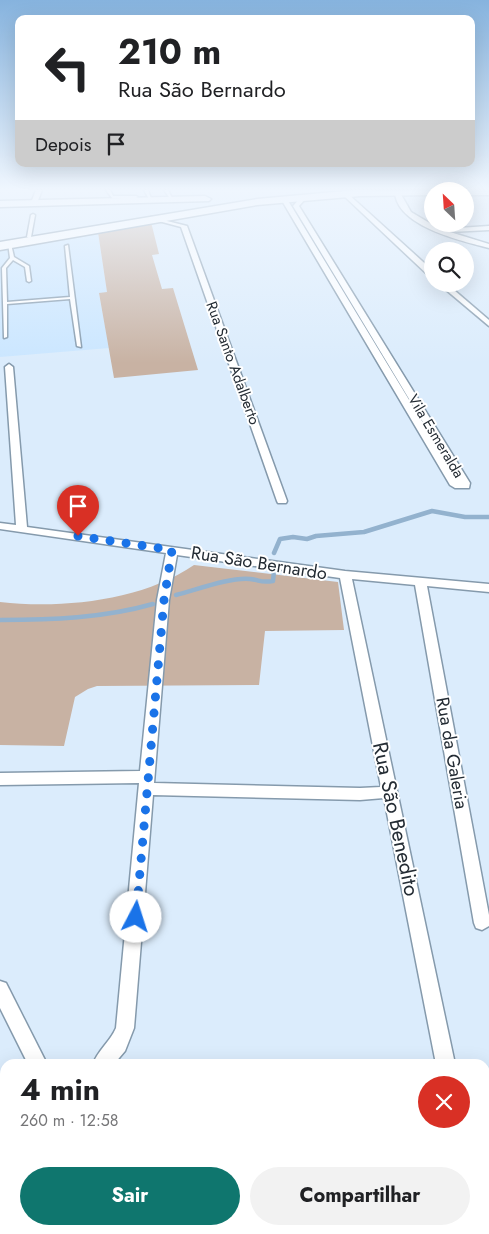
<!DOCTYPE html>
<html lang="pt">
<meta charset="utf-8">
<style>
:root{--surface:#fff;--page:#f2f2f2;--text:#202124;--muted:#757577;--accent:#0f766e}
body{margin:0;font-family:Jost,sans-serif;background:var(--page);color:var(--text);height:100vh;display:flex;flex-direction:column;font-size:19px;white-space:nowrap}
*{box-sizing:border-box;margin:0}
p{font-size:16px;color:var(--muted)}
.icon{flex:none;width:28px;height:28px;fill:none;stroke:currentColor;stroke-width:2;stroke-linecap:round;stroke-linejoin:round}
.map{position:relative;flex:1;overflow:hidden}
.drawer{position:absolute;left:0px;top:1059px;width:490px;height:176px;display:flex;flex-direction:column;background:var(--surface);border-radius:15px 15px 0 0;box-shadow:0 5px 20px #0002}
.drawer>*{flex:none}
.guide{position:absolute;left:15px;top:15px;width:460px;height:152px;border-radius:10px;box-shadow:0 5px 20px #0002;background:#fff;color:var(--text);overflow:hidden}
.needle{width:32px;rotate:335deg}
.controls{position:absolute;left:424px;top:182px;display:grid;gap:10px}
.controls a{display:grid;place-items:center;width:50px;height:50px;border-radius:50%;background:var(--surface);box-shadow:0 5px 20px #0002;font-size:25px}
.pin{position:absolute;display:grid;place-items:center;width:42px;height:42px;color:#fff;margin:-51px -21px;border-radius:50% 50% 50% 0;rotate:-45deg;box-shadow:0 0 5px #0007}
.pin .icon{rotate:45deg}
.me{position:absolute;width:55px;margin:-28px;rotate:5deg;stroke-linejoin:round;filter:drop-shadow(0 0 4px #0008)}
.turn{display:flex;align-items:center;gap:18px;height:105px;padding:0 20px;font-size:22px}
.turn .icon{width:65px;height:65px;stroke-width:2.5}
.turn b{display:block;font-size:35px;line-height:42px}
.then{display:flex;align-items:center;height:48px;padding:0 20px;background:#0003;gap:10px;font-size:19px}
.round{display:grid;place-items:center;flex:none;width:52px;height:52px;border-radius:26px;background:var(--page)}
.headline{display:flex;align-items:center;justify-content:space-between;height:85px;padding:0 20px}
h1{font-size:30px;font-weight:700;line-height:38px}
.cta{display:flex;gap:10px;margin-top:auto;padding:10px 20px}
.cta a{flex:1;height:58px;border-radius:30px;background:var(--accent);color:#fff;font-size:20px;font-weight:700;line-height:58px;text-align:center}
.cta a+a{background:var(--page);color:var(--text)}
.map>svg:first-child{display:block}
.built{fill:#cae6ff}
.green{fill:#c8b2a3}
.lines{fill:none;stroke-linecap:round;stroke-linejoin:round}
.stream{stroke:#93b2ce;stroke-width:4.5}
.service-casing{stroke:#859aac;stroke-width:3}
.minor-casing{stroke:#859aac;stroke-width:3}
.primary-casing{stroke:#859aac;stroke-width:3}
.service{fill:#fff;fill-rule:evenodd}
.minor{fill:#fff;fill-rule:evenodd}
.primary{fill:#fff;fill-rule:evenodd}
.route{stroke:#1a73e8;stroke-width:9;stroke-dasharray:0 16.2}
.labels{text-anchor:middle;stroke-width:4;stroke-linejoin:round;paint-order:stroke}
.far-street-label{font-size:15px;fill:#242c34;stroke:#fff}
.street-label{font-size:18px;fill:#242c34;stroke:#fff}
.near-street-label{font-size:21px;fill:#242c34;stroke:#fff}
</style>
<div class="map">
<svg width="489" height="1234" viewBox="0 0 489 1234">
<rect width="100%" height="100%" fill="#dbecfc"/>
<path class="built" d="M 98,232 L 107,293 L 99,294 L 109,348 L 0,357 L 0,249 Z"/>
<g class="green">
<path d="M 151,222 L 159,254 L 152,255 L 162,289 L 173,288 L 198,370 L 114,378 L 99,293 L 107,292 L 98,232 Z"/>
<path d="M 194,565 L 338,582 L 344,630 L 265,631 L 259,685 L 97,686 L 88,689 L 75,697 L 64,746 L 0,745 L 0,602 C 61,609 142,601 194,565 Z"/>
</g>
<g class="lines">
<g class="stream">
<path d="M 274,553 L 280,539 L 293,537 L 307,539 L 316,536 L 364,532 L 432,511 L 465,517 L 489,517"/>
<path d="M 176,595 C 196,590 230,577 250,579 C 261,580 259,583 273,581 L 274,571"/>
<path d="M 0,620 C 51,620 104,618 153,604"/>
</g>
<defs>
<g id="service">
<path d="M 106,190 L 110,190 L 113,196 L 136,196 L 138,197 L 136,198 L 112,198 Z"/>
<path d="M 144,190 L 148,190 L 152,201 L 150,201 Z"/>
<path d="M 164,190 L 168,190 L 173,200 L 171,200 Z"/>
<path d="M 33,214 L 35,215 L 31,237 L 29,238 L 27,237 L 31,215 Z"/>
<path d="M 8,243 L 11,244 L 14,257 L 29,266 L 31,281 L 29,282 L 27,281 L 25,267 L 13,260 L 6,268 L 7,302 L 70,297 L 65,246 L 68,245 L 81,347 L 77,346 L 70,299 L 7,304 L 7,337 L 4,338 L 2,268 L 10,258 Z"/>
</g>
<g id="minor">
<path d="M 36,190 L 42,190 L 37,203 L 34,205 L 31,203 Z"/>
<path d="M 395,191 L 399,191 L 411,212 L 438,228 L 443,229 L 489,226 L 489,230 L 450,232 L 489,244 L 489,248 C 462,241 395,226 395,191 Z"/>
<path d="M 343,193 L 347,193 L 432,270 L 432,276 L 429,276 L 343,195 Z"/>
<path d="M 302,196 L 307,197 L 299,206 L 470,483 L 469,488 L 455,488 L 450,485 L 281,199 L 284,197 L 287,199 L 459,482 L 293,206 Z"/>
<path d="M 151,217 L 187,226 L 287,501 L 286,503 L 278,503 L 277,501 L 181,227 L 151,219 Z"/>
<path d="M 439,284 L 447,284 L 489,320 L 489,326 Z"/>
<path d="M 9,364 L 13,367 L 27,527 L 345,571 L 489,584 L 489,592 L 427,586 L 489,915 L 489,926 L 482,930 L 476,928 L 474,923 L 415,585 L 352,579 L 455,1064 L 436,1064 L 384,798 L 360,800 L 153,795 L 134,1028 L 125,1051 L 114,1064 L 93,1064 C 98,1050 110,1042 116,1028 L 139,783 L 0,785 L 0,773 L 140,771 L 157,600 L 166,553 L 0,529 L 0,523 L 16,525 L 5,367 ZM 177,555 L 340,578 L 381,787 L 360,788 L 154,783 L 169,600 Z"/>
<path d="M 0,981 L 6,983 L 47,1064 L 28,1064 L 0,1008 Z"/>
<path d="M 5,1175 L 5,1195 L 0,1196 L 0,1176 Z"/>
<path d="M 485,1221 L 489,1224 L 489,1234 L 471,1234 L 470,1230 L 485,1230 Z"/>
<path d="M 113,1230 L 135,1230 L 137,1234 L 115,1234 Z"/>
</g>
<g id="primary">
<path d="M 357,190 L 437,191 L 432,191 L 432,195 L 360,196 L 257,205 L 0,250 L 0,242 L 257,199 Z"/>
<path d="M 461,190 L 489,190 L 489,195 L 465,195 L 465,191 Z"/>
<path d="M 205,196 L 211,199 L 209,201 L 0,207 L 0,201 Z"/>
</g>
</defs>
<use href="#service" class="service-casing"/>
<use href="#minor" class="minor-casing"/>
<use href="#primary" class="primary-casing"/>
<use href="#service" class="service"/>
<use href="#minor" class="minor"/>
<use href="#primary" class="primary"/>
</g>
<linearGradient id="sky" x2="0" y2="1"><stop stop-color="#86b3de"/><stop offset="0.52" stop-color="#eff6fe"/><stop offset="1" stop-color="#eff6fe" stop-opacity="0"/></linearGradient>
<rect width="489" height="363" fill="url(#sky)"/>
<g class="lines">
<path class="route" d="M 78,536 L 172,550 L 164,600 L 136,917"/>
</g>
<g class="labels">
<g class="far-street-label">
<text transform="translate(233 363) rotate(70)" y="5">Rua Santo Adalberto</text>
<text transform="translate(436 436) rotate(59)" y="5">Vila Esmeralda</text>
</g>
<g class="street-label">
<text transform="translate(259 563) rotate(9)" y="6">Rua São Bernardo</text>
<text transform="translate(452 753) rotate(80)" y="6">Rua da Galeria</text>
</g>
<g class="near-street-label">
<text transform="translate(396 819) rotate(78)" y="7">Rua São Benedito</text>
</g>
</g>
</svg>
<div class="controls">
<a><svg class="needle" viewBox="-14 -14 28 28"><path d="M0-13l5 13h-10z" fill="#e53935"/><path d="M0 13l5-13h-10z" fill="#757577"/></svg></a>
<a><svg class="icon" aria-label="search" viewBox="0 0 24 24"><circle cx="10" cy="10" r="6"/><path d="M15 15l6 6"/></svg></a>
</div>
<div class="pin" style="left:78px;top:536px;background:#d93025"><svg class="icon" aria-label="arrive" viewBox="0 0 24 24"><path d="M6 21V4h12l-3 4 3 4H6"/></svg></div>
<svg class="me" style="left:136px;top:917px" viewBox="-20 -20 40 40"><circle r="19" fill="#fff"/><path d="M0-13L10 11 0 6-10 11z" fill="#1a73e8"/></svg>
<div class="guide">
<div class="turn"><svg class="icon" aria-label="left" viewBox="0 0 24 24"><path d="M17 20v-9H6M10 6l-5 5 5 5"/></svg><div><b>210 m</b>Rua São Bernardo</div></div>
<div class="then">Depois<svg class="icon" aria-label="arrive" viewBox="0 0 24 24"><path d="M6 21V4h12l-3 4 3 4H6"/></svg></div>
</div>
<section class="drawer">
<div class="headline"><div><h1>4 min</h1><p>260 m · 12:58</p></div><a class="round" style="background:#d93025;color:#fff"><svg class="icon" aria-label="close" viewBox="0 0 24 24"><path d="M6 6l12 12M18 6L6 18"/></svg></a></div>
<div class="cta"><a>Sair</a><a>Compartilhar</a></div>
</section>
</div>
